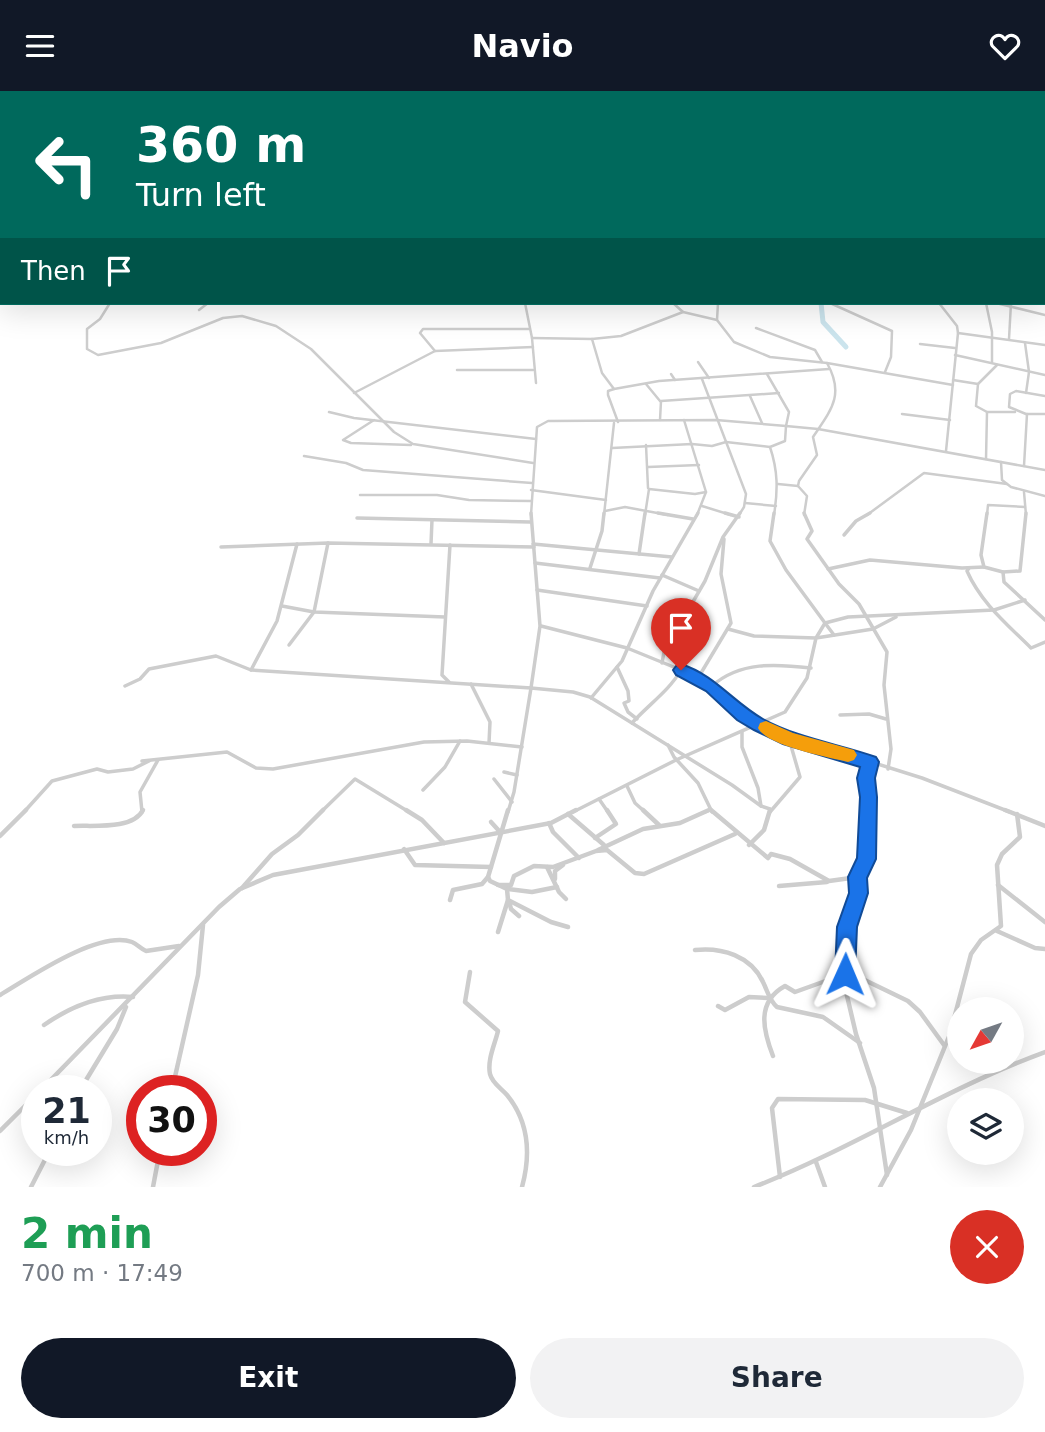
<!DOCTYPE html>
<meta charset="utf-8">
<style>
:root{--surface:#fff;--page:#f2f2f3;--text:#1f2937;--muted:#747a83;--accent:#111827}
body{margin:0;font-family:"DejaVu Sans",sans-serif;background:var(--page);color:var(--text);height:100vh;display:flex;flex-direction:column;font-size:26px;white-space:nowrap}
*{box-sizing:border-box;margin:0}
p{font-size:23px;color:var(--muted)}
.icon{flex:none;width:38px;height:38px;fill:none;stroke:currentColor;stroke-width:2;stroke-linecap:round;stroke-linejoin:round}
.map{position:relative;height:1096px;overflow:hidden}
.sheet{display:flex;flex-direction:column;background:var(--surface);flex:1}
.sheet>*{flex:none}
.banner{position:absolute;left:0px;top:0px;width:1046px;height:214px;box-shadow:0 7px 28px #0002;background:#00695c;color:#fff;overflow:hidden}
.needle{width:46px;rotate:230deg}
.fabs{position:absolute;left:947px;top:906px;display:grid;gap:14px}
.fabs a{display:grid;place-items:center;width:77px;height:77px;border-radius:50%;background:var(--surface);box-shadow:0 7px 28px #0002;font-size:35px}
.speed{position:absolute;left:21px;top:984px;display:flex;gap:14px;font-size:35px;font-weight:700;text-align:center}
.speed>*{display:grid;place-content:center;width:91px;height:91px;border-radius:50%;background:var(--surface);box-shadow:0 7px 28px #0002;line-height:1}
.speed small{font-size:18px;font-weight:400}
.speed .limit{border:10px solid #d22;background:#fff;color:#111}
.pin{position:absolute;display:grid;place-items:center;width:60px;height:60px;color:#fff;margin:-72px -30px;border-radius:50% 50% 50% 0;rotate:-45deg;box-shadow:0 0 7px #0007}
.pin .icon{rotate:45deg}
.me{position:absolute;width:77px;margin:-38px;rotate:1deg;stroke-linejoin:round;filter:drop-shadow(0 0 5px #0008)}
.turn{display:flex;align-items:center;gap:24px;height:147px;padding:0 21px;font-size:32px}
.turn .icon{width:91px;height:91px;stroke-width:2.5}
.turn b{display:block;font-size:49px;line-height:60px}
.then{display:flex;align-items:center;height:66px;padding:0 21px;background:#0003;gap:14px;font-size:26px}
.round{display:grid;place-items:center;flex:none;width:74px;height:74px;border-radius:37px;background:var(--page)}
.head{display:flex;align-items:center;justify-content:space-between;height:119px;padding:0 21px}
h1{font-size:42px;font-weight:700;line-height:52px;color:#1e9e55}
.cta{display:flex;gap:14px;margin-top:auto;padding:14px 21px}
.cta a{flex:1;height:80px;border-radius:42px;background:var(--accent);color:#fff;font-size:28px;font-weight:700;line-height:80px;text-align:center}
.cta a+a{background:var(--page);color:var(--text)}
header{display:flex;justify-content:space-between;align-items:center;height:91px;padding:0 21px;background:var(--accent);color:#fff;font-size:32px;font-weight:700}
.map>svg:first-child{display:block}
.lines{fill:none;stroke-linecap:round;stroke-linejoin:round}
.river{stroke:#cbe4ed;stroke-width:5}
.street-far2{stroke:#cdcdcd;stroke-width:2.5}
.street-far1{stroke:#cdcdcd;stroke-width:3.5}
.street{stroke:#cdcdcd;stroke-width:4.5}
.secondary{stroke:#bababa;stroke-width:3.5}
.route{fill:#1a73e8;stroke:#114b97;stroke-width:2}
.slow{fill:#f59e0b}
</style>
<header><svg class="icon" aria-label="menu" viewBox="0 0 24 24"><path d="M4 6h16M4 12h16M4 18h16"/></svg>Navio<svg class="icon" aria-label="heart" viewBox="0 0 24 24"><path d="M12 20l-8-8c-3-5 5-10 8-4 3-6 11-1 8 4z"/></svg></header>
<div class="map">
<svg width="1045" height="1096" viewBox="0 0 1045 1096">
<rect width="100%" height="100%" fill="#fff"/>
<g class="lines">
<path class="river" d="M 821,212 L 823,231 L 846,256"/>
<g class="street-far2">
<path d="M 208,0 L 211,2"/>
<path d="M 165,2 L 167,0"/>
<path d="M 460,2 L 463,0"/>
<path d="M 110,212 L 100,228 L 87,238 L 87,258 L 98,264 L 161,252 L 223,227 L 242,225 L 276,235 L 311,258 L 394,341 L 413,353 L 533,372"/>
<path d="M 525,212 L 532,247 L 536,292"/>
<path d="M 673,212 L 683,221"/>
<path d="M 718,212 L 717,229 L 734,251 L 770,266 L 827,272 L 953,294"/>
<path d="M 830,212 L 892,240 L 891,266 L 885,281"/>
<path d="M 939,212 L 957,235 L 958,242 L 946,360"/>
<path d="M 986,212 L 992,241 L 992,271"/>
<path d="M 996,212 L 1045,224"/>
<path d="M 199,219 L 208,212"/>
<path d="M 756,237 L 815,259 L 822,271"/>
<path d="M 958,242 L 1045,254"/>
<path d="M 532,247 L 592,248 L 621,245 L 683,221 L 717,229"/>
<path d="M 592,248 L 602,282 L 614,298"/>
<path d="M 1009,248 L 1011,212"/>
<path d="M 1025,252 L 1029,281 L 1026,302"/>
<path d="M 920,253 L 955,257"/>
<path d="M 435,260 L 420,242 L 423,238 L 529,238"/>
<path d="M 955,264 L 1045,284"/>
<path d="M 698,271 L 709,287"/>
<path d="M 457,279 L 533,279"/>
<path d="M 671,283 L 675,289"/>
<path d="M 702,288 L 746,403 L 744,416 L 739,424"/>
<path d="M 953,289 L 978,293"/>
<path d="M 646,293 L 660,310"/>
<path d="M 354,302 L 435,260 L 533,256"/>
<path d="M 750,305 L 762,332"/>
<path d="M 1045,305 L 1016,300 L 1010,303 L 1009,316 L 1026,323 L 1045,323"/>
<path d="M 329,321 L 354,327 L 536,348"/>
<path d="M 987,321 L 976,315 L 978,293 L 997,274"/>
<path d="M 902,323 L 950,329"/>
<path d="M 374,329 L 343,349 L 351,352 L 411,354"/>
<path d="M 660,329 L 661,310 L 779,302"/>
<path d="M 684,329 L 706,401 L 697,424"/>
<path d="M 618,331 L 608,304 L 608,300 L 614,298 L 659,290 L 829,278"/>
<path d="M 646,354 L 648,397"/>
<path d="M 612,357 L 692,353 L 712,355 L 726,351 L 770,356"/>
<path d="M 304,365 L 346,372 L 363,379 L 532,392"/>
<path d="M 986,368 L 987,321 L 1015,321"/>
<path d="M 1001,371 L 1002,389 L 1011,396 L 1045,405"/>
<path d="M 1024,375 L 1027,323"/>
<path d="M 648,376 L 699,374"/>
<path d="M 778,393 L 798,395"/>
<path d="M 531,399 L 606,409"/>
<path d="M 1024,401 L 1026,424"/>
<path d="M 360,404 L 437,404 L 469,409 L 531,410"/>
<path d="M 745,412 L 776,415"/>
<path d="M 702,415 L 731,424"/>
<path d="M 605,420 L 625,416 L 668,424"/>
<path d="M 531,424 L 537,336 L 548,330 L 716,329 L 786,335 L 789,321 L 767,283"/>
<path d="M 604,424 L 614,332"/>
<path d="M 645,424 L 649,398 L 695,403 L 706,401"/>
<path d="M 774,424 C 778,399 778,380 770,356 L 785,350 L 786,335 L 818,338 L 1045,379"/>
<path d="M 804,424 L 807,405 L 798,395 L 799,390 L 817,364 L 813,346 C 831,319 845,304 827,272"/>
<path d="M 867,424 L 924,382 L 1007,393"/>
<path d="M 987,424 L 988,414 L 1025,416"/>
</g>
<g class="street-far1">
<path d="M 658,422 L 693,428"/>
<path d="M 725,422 L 739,426"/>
<path d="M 804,422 L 812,440 L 807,448 L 839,493 L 859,513 L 887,561 L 884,594 L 891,658 L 888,678"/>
<path d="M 987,422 L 981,464 L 984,476 L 1003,481 L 1020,480 L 1026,422"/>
<path d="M 357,427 L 530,431"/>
<path d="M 844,444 L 856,430 L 870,422"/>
<path d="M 431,453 L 432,429"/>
<path d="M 533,453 L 672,466"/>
<path d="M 221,456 L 328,452 L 534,456"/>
<path d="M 639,463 L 645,422"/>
<path d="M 535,472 L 660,487"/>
<path d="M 590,477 L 602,440 L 604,422"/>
<path d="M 969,477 L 967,480 C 981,512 1007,533 1031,557 L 1045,551"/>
<path d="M 828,478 L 870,469 L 962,477 L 984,476"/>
<path d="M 1003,481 L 1004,491 L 1045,529"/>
<path d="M 662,484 L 699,500"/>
<path d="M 537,499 L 647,515"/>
<path d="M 282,515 L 314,521 L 445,526"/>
<path d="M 541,535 L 627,557 L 681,579 L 721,602 L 751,630 L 789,648 L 811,652 L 922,687 L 1010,721"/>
<path d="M 728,538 L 754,545 L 816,547 L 825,532 L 786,479 L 770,450 L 774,422"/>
<path d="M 834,544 L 825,532 L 848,526 L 994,519 L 1025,509"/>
<path d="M 289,554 L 314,521 L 328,452"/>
<path d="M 662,572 L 664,561 L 705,490 L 723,446 L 740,422"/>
<path d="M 617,576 L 628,600 L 629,610 L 624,612 L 628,621 L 637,628"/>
<path d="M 251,579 L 277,530 L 297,453"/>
<path d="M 698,587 L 731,532 L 721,483 L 724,448"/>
<path d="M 449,591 L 442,584 L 450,454"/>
<path d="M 471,593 L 490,631 L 489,652"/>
<path d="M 125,595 L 140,588 L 149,578 L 216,565 L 251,579 L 531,597 L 540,535 L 531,422"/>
<path d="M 712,595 C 740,570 777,573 811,577"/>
<path d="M 591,607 L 622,570 L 653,500 L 698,422"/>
<path d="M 840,624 L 869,623 L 886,628"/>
<path d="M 632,632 C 648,614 669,600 681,579"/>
<path d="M 742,641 L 742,656 L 758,697 L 761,715"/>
<path d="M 668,654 L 674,666 L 698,692 L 712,721"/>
<path d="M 142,670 L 227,661 L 256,677 L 273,678 L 424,651 L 467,650 L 522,656"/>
<path d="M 504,681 L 517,684"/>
<path d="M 494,688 L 512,711"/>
<path d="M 627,695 L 635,712 L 645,721"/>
<path d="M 423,699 L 445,676 L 460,650"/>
<path d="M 599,708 L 608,721"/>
<path d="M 24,721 L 52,690 L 97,678 L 108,681 L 133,678 L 149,670"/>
<path d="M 142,721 L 140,701 L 158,669"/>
<path d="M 321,721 L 355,688 L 409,721"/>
<path d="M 508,721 L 514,701 L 531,597 L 573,601 L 590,606 L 732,694 L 761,715 L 770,718"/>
<path d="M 573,721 L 676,669 L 785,621 L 807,587 L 816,547 L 873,538 L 896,526"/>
<path d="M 705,721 L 710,719"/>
<path d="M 770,721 L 800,686 L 789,648"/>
<path d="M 869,721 L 866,687 L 870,672"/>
</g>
<g class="street">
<path d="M 406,719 L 422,729 L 444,752"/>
<path d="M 643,719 L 659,734"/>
<path d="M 711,719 L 768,767 L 771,763 L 790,768 L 829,790 L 858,786"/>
<path d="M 869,719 L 867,768 L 858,786 L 859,802 L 847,836 L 848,862 L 844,892 L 856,943 L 874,997 L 887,1084"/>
<path d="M 1005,719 L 1045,735"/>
<path d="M 568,723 L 604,754"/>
<path d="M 491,731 L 501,742"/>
<path d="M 549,732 L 553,741 L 579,767"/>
<path d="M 74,735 C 93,734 133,739 143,719"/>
<path d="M 0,745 L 26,719"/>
<path d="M 595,747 L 616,733 L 607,719"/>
<path d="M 749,754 L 764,739 L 770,719"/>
<path d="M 404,758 L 415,774 L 491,776"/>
<path d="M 598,759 L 643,738 L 680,732 L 709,719"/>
<path d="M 547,776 L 559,801 L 566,808"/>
<path d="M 488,786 L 490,790 L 507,798 L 508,809 L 551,831 L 568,836"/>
<path d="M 555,788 L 555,780 L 563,774"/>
<path d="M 498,794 L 511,794 L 514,785 L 534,775 L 553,776 L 596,760 L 607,759 L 635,782 L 644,783 L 735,743"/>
<path d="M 998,794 L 1045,831"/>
<path d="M 779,795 L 827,791"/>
<path d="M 242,797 L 272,763 L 298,744 L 323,719"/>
<path d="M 508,798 L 532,801 L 557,796"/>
<path d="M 450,809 L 453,799 L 482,793 L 488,786 L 508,719"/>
<path d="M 509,810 L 511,818 L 519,825"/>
<path d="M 997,840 L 1035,857 L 1045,858"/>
<path d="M 498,841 L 508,809"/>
<path d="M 695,859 C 722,856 751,865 763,891 C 768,901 769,909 777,916 L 823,926 L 860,952"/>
<path d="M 846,880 L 908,910 L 920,921 L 944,954"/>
<path d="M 470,881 L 465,911 L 498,940 C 495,953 487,969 490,983 C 492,992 501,997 507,1004 C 529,1031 531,1063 522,1096"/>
<path d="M 0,904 C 29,887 98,839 132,851 C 137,853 141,858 146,860 L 179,855"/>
<path d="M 718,915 L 725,919 L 749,906 L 769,907"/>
<path d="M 44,934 C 70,916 101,903 133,906"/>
<path d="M 773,965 C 763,939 756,911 785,895 L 795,901 L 845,883"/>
<path d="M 41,999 L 219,816 L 240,798 L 273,784 L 551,732 L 576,719"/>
<path d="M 80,999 L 117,938 L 126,916"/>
<path d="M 172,999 L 198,884 L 203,834"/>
<path d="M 0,1040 L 37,1003"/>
<path d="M 816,1071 L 825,1096"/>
<path d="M 780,1086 L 772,1017 L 778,1008 L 865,1009 L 907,1022"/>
<path d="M 31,1096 L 50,1059"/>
<path d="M 153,1096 L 160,1059"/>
<path d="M 754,1096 C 854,1057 944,998 1045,961"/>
<path d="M 880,1096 L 911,1039 L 950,943 L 971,863 L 981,849 L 1001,835 L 997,774 L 1002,763 L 1020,746 L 1017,723"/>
</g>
<path class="secondary" d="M 366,0 L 371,2"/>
</g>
<path class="route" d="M 681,573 C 715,584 733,611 763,628 C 798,647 839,653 876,666 L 879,671 L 875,687 L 877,706 L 876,768 L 867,787 L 868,802 L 857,836 L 855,883 L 852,890 L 845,893 L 838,890 L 835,883 L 837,836 L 849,802 L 848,786 L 857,767 L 860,706 L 857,687 L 860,676 L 783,653 L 754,639 L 737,629 L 706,600 L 676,584 L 673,579 L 676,575 Z"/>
<path class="slow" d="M 766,630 L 793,642 L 854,659 L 857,664 L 854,669 L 848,671 C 828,666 767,655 758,637 L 760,632 Z"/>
</svg>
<div class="fabs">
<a><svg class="needle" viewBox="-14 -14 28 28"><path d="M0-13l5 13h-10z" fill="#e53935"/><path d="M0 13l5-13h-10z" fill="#747a83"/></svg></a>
<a><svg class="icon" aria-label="layers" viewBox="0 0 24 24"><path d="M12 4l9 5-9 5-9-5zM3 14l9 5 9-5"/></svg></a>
</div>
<div class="speed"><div>21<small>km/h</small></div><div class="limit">30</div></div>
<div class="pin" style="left:681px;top:579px;background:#d93025"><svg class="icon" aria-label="arrive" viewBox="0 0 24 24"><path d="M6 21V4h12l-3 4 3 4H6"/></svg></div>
<svg class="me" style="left:845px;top:883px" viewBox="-20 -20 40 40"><path d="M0-17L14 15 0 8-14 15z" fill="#1a73e8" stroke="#fff" stroke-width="4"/></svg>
<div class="banner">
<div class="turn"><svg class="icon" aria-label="left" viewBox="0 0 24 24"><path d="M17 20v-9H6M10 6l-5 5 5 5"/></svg><div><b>360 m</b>Turn left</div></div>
<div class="then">Then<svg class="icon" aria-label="arrive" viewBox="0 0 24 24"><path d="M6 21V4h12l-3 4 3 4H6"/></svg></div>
</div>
</div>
<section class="sheet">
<div class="head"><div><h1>2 min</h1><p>700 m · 17:49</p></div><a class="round" style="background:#d93025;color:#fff"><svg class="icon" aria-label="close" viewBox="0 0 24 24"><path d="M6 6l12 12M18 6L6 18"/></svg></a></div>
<div class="cta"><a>Exit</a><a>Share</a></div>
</section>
